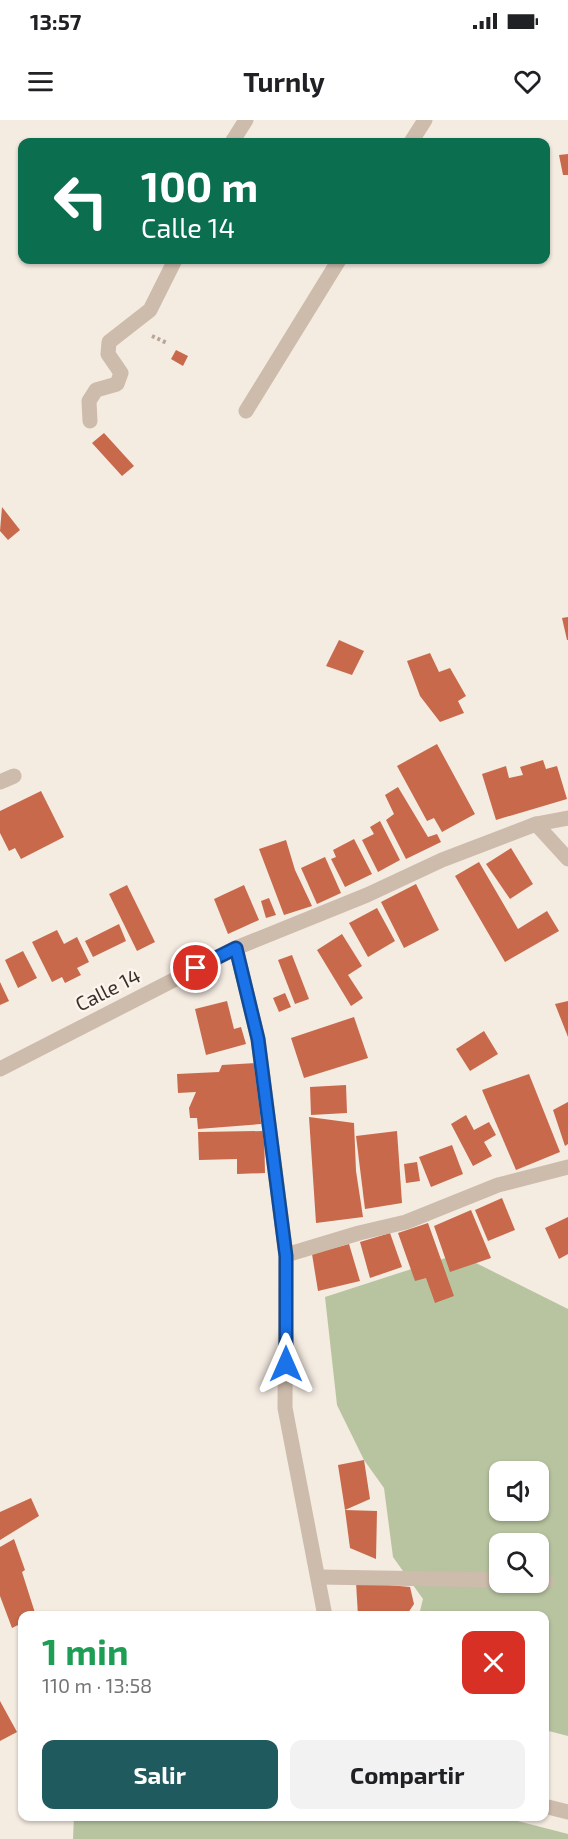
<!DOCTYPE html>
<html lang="es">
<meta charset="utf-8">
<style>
:root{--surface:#fff;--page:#f2f2f2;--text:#202124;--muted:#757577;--accent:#1f5a5e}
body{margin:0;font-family:"Exo 2",sans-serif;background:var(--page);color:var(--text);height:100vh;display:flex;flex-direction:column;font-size:22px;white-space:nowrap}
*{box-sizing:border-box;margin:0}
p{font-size:20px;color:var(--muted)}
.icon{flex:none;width:33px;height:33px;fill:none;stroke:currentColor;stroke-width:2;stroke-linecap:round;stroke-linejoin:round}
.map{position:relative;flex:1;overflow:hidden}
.drawer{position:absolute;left:18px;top:1491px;width:531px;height:210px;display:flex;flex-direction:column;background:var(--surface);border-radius:12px;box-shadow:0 2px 4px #0004}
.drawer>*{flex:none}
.hud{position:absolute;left:18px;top:18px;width:532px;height:126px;border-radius:12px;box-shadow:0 2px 4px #0004;background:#0b6e4f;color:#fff;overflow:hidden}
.buttons{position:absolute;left:489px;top:1341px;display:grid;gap:12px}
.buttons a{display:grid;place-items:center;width:60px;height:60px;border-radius:12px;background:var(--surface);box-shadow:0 2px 4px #0004;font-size:30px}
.pin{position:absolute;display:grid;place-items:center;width:51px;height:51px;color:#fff;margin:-26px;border:3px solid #fff;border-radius:50%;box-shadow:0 2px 6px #0007}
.me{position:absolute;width:66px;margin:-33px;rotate:0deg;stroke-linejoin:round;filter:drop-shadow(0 0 4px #0008)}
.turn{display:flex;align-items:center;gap:21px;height:126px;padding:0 24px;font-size:27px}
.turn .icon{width:78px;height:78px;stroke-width:2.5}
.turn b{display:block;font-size:42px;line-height:51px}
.round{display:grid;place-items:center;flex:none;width:63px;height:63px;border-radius:12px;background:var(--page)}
.head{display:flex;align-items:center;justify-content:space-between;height:102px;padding:0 24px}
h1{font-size:36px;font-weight:700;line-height:45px;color:#1e9e55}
.primary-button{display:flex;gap:12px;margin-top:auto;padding:12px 24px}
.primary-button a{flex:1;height:69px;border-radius:12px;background:var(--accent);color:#fff;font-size:24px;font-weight:700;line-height:69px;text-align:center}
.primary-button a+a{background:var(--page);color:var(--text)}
.status{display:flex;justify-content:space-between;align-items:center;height:42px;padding:0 30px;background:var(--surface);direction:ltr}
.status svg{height:16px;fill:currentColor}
header{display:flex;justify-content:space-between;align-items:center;height:78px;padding:0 24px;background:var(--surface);font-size:27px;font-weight:700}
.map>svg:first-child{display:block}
.green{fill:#b8c4a0;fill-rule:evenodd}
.building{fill:#c8694b}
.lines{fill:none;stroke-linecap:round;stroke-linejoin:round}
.path{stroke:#b9a596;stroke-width:4;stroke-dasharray:3 3;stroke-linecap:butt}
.street{stroke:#cdbbac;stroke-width:15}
.route-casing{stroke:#114b97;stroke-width:15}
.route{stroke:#1a73e8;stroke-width:10}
.labels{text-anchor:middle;stroke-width:5;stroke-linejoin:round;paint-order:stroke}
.street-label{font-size:20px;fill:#3b302b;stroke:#fbf5ee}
</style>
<div class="status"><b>13:57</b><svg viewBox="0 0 49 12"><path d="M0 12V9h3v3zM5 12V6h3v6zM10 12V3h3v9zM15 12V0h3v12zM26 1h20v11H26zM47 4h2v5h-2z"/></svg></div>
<header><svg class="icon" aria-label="menu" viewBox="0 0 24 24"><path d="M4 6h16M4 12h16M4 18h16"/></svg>Turnly<svg class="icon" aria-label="heart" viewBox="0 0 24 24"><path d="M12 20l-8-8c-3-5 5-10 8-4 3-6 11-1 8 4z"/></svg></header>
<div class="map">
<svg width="568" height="1719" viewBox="0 0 568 1719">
<rect width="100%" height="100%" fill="#f4ebe1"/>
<g class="green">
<path d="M 458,1134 L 568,1189 L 568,1616 L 545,1610 L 544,1496 L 419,1495 L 423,1479 L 393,1437 L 384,1368 L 364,1340 L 337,1285 L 325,1177 ZM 500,1352 L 538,1352 L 538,1390 L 500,1390 ZM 500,1424 L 538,1424 L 538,1462 L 500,1462 Z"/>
<path d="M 74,1697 L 502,1697 L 568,1714 L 568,1719 L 73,1719 Z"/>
</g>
<g class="building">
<path d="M 568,34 L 568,55 L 563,55 L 559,35 Z"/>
<path d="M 176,230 L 188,236 L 183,246 L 171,239 Z"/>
<path d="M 104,313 L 134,346 L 122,356 L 92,323 Z"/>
<path d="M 2,387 L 20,410 L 8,420 L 0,411 Z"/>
<path d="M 568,497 L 568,520 L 567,520 L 562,498 Z"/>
<path d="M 339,520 L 364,531 L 352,555 L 326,546 Z"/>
<path d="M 430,533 L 439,552 L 450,548 L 466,576 L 458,581 L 464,593 L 440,602 L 420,576 L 407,541 Z"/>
<path d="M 437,624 L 475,694 L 442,712 L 434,698 L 427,701 L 397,646 Z"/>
<path d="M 543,640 L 546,649 L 557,646 L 567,679 L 496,700 L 482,654 L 506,646 L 509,658 L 523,655 L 520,647 Z"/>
<path d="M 398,667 L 428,717 L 437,714 L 441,722 L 406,739 L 386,700 L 394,694 L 385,675 Z"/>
<path d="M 41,671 L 64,717 L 21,739 L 15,728 L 9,731 L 0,713 L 0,691 Z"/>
<path d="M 380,701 L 400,740 L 378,752 L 362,720 L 374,714 L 370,707 Z"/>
<path d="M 354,719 L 372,754 L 345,767 L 331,739 L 336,737 L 333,730 Z"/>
<path d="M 286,720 L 295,750 L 312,786 L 284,795 L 259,729 Z"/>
<path d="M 511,728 L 533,764 L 510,779 L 486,744 Z"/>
<path d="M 325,737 L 341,773 L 317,784 L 301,748 Z"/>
<path d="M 479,742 L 518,809 L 547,791 L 559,811 L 505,842 L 455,756 Z"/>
<path d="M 416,764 L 439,810 L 404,828 L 381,782 Z"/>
<path d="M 127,765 L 155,822 L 137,831 L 109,774 Z"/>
<path d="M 244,765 L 259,800 L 228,814 L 214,779 Z"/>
<path d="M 269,778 L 276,795 L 266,798 L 261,781 Z"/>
<path d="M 377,788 L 395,821 L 368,837 L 349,803 Z"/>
<path d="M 119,804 L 126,821 L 93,837 L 85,821 Z"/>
<path d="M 57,810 L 64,824 L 77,817 L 89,842 L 77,848 L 81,855 L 65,863 L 62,857 L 52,862 L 32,822 Z"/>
<path d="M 342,814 L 362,846 L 348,855 L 363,878 L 351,886 L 317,830 Z"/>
<path d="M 23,831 L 37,858 L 18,868 L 5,840 Z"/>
<path d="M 292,835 L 309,879 L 295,884 L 278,840 Z"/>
<path d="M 0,862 L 9,881 L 0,885 Z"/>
<path d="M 285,873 L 291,887 L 279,892 L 273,878 Z"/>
<path d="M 227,881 L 234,909 L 241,907 L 246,924 L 206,935 L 195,889 Z"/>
<path d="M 568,881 L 568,917 L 555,884 Z"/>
<path d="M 354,897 L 368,938 L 304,958 L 291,918 Z"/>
<path d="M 484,911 L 498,934 L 470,951 L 456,929 Z"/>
<path d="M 257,943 L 261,1004 L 198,1009 L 197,998 L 190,998 L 189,988 L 196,972 L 178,973 L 177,954 L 219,952 L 222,945 Z"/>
<path d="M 529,954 L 560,1032 L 516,1050 L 482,970 Z"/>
<path d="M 346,965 L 347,993 L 311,995 L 310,967 Z"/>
<path d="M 568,982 L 568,1024 L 565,1026 L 553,990 Z"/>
<path d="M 466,995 L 474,1010 L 489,1002 L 496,1015 L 484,1022 L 492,1036 L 473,1046 L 451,1004 Z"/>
<path d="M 309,997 L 354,1003 L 356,1051 L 363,1097 L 316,1103 Z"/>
<path d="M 264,1011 L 265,1053 L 237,1054 L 237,1039 L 199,1040 L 198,1012 Z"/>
<path d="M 397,1011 L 402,1083 L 365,1089 L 356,1016 Z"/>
<path d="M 452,1025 L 463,1054 L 431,1067 L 419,1037 Z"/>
<path d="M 417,1042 L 420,1061 L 406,1063 L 404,1044 Z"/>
<path d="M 502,1078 L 515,1110 L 488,1121 L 475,1090 Z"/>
<path d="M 471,1090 L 491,1138 L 450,1152 L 434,1106 Z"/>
<path d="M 568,1097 L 568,1134 L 559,1139 L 545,1108 Z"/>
<path d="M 428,1103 L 454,1176 L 435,1183 L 426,1158 L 415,1161 L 398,1113 Z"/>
<path d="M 390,1113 L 402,1147 L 370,1158 L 360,1122 Z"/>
<path d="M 349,1124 L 360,1161 L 318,1171 L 312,1134 Z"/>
<path d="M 364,1340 L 370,1379 L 345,1390 L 338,1345 Z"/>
<path d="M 31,1378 L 39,1396 L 0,1420 L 0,1392 Z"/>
<path d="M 345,1390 L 377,1391 L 376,1439 L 350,1428 Z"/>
<path d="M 14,1419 L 25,1450 L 22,1452 L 36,1496 L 22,1496 L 22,1503 L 12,1508 L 0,1476 L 0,1427 Z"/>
<path d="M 356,1462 L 410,1467 L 414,1484 L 406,1496 L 358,1496 Z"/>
<path d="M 0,1581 L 17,1612 L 0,1621 Z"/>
</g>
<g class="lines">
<path class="path" d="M 152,216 L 167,223"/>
<g class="street">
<path d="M 232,22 L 246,0"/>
<path d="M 411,22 L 425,0"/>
<path d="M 246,291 L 339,140"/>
<path d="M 90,301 L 89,281 L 96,270 L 117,264 L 121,253 L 108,234 L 109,222 L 150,190 L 175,140"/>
<path d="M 0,662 L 14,656"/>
<path d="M 536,704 L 568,739"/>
<path d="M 236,828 L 258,919 L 286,1135 L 285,1288 L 325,1496"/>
<path d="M 0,949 L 236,828 L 367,775 L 442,740 L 536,704 L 568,698"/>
<path d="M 286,1135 L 359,1113 L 406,1102 L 498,1065 L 568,1047"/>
<path d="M 319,1457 L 500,1460"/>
<path d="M 538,1460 L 546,1461"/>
<path d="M 544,1686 L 568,1692"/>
</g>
</g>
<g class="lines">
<defs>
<path id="route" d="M 196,848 L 236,828 L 258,919 L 286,1136 L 286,1244"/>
</defs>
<use href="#route" class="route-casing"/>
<use href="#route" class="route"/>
</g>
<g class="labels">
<g class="street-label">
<text transform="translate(108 870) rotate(-27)" y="7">Calle 14</text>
</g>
</g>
</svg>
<div class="buttons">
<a><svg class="icon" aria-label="sound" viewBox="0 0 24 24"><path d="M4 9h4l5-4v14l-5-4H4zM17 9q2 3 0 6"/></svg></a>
<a><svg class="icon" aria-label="search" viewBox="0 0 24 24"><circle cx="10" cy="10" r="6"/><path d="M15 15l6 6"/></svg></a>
</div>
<div class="pin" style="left:196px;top:848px;background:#d93025"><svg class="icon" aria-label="arrive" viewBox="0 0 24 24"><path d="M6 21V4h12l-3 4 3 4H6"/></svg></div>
<svg class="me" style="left:286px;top:1244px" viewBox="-20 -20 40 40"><path d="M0-17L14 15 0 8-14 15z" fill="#1a73e8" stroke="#fff" stroke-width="4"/></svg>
<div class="hud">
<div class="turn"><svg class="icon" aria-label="left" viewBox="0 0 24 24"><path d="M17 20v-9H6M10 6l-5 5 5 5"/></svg><div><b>100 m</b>Calle 14</div></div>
</div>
<section class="drawer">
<div class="head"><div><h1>1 min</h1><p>110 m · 13:58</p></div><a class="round" style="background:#d93025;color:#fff"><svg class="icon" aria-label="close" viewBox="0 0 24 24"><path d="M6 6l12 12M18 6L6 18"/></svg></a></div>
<div class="primary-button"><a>Salir</a><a>Compartir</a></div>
</section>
</div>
